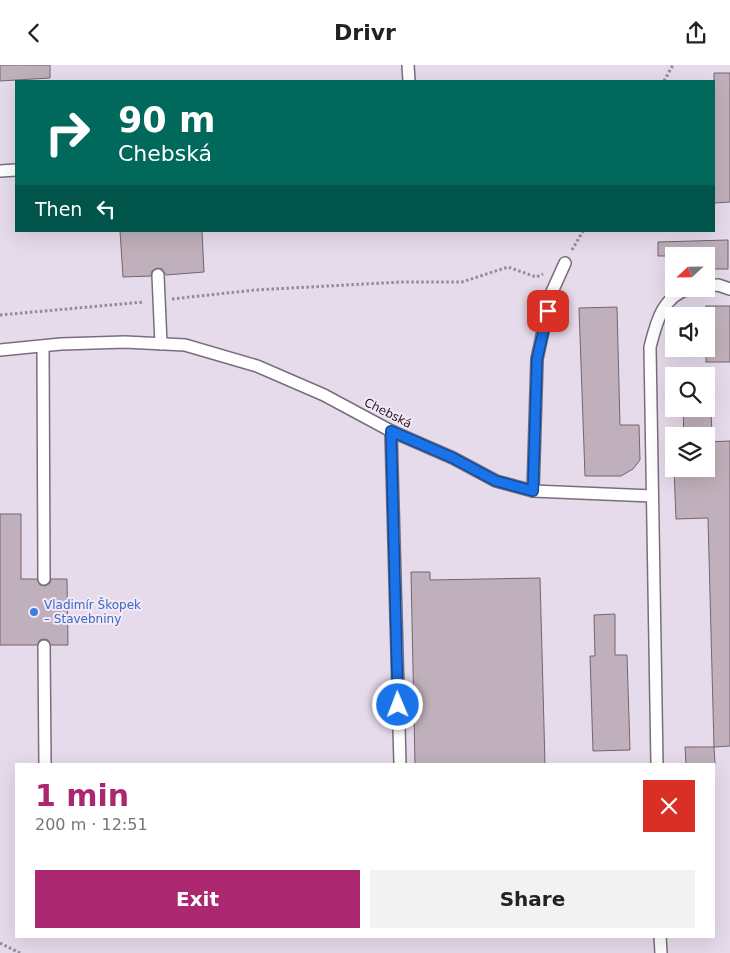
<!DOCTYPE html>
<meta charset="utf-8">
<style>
:root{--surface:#fff;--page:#f2f2f2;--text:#222;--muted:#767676;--accent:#ab2770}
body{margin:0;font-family:"DejaVu Sans",sans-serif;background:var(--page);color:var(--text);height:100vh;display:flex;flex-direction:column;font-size:19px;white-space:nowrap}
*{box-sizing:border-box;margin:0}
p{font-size:16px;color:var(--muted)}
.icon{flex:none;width:28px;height:28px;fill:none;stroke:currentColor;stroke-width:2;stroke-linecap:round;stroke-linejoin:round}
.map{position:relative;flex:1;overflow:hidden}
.sheet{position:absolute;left:15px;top:698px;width:700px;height:175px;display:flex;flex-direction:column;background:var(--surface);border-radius:0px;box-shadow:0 5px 20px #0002}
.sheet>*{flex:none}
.banner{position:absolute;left:15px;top:15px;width:700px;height:152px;border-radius:0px;box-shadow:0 5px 20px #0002;background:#00695c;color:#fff;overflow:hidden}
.needle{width:32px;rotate:248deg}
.fabs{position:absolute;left:665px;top:182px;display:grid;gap:10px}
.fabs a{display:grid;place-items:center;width:50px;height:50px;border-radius:0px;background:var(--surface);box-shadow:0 5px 20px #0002;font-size:25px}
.pin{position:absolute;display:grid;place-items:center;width:42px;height:42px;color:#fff;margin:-21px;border-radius:10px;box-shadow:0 2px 8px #0006}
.me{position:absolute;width:55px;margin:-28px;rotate:359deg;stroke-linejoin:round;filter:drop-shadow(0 0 4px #0008)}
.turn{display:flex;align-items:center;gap:18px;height:105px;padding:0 20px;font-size:22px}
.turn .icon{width:65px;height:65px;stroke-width:2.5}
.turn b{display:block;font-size:35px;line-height:42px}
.then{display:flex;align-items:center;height:48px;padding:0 20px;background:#0003;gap:10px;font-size:19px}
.round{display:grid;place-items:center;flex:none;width:52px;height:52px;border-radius:0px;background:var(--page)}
.overview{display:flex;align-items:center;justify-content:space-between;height:85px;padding:0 20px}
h1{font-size:30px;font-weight:600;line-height:38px;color:var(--accent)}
.action{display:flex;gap:10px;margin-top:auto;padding:10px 20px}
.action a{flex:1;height:58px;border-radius:0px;background:var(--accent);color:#fff;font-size:20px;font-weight:600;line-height:58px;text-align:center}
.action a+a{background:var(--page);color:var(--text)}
header{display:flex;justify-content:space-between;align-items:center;height:65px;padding:0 20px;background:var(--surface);font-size:22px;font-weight:600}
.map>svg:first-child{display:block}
.building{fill:#c0b0bb;stroke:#746570}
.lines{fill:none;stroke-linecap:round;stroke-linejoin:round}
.lane-casing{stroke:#796e7c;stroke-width:14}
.path{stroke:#938b97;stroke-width:3;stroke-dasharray:2.5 2.5;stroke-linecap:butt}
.lane{stroke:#fff;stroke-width:11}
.route-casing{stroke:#114b97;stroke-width:12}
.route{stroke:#1a73e8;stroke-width:9}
.shop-dot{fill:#3f7fe0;stroke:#f4e8f8;stroke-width:2}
.labels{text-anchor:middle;stroke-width:4;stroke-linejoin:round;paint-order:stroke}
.street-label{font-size:12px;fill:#1b171d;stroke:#f4e8f8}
.shop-label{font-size:12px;fill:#366cbe;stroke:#f4e8f8;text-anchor:start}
</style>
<header><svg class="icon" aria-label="back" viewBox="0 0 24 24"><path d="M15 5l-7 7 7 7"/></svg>Drivr<svg class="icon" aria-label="share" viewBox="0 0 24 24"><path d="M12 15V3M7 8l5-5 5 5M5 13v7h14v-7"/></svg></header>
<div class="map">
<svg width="730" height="888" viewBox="0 0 730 888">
<rect width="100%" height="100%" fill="#e6dbeb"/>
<g class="building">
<path d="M 0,0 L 50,0 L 50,13 L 0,16 Z"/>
<path d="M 714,8 L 730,8 L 730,137 L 714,138 Z"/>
<path d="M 120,166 L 202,166 L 204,207 L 166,210 L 162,204 L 157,203 L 152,206 L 151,211 L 123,212 Z"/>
<path d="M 728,175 L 728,204 L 706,204 L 706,191 L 658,191 L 658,177 Z"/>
<rect x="706" y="241" width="24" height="56"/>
<path d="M 617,242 L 620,360 L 639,360 L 640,395 L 633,404 L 621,411 L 585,411 L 579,243 Z"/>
<path d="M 683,344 L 711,344 L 712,371 L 684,371 Z"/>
<path d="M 730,376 L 730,681 L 714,682 L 708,453 L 676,454 L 674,404 L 706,404 L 706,377 Z"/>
<path d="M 0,449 L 21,449 L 21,514 L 37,514 L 40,520 L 45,521 L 50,518 L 51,514 L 67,514 L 68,580 L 51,580 L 48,575 L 43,574 L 40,575 L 37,580 L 0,580 Z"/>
<path d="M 411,507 L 430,507 L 430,515 L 540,513 L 545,699 L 415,699 Z"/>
<path d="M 615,549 L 615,590 L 627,590 L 630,685 L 593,686 L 590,591 L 595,591 L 594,550 Z"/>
<path d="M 685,682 L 714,682 L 715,699 L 686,699 Z"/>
</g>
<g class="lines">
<defs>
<g id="lane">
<path d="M 408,0 L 409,16"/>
<path d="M 0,106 L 16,105"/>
<path d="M 158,210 L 161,279"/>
<path d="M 706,221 L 718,220 L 730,224"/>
<path d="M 43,281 L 44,514"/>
<path d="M 0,285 L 61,279 L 125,277 L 185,280 L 257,301 L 324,330 L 391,366 L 453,393 L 496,416 L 533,426 L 537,294 L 551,229 L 565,198"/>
<path d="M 391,366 L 400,699"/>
<path d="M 533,426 L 652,431"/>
<path d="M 44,581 L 45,699"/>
<path d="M 657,699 L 650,282 C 656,259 662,231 689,224"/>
<path d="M 660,871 L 661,888"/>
</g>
</defs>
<use href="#lane" class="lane-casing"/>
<g class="path">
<path d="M 664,16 L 673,0"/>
<path d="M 572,185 L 583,166"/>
<path d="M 172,234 L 255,225 L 401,217 L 462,217 L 508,202 L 536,212 L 543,209"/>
<path d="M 0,250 L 144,237"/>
<path d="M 0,878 L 20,888"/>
</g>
<use href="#lane" class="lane"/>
</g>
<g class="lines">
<defs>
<path id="route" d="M 398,640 L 391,366 L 453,393 L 496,416 L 533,426 L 537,294 L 548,246"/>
</defs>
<use href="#route" class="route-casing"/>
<use href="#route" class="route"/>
</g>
<circle class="shop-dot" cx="34" cy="547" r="5"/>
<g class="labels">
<g class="street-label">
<text transform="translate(388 348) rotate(27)" y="4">Chebská</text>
</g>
<g class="shop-label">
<text x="44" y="544">Vladimír Škopek<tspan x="44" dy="14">– Stavebniny</tspan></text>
</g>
</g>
</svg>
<div class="fabs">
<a><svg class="needle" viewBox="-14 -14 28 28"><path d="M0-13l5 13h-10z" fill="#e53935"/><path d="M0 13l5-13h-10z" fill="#767676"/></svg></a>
<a><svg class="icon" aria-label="sound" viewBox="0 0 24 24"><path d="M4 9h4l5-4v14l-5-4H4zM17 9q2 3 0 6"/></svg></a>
<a><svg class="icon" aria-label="search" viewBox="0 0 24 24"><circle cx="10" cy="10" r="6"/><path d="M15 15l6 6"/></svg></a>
<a><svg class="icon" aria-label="layers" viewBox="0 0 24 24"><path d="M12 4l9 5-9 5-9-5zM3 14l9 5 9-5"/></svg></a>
</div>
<div class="pin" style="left:548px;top:246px;background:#d93025"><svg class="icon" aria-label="arrive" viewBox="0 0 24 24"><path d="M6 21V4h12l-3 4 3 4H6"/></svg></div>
<svg class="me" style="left:398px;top:640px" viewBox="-20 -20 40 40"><circle r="17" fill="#1a73e8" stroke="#fff" stroke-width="3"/><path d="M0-11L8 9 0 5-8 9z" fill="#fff"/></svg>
<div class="banner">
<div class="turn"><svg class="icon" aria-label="right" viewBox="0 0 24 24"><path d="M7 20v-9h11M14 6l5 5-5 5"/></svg><div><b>90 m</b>Chebská</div></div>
<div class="then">Then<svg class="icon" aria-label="left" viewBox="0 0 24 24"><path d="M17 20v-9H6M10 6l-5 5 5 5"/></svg></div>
</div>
<section class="sheet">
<div class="overview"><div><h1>1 min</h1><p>200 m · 12:51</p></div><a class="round" style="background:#d93025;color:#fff"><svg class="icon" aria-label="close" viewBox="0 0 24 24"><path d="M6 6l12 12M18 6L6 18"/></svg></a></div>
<div class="action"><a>Exit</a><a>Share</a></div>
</section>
</div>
